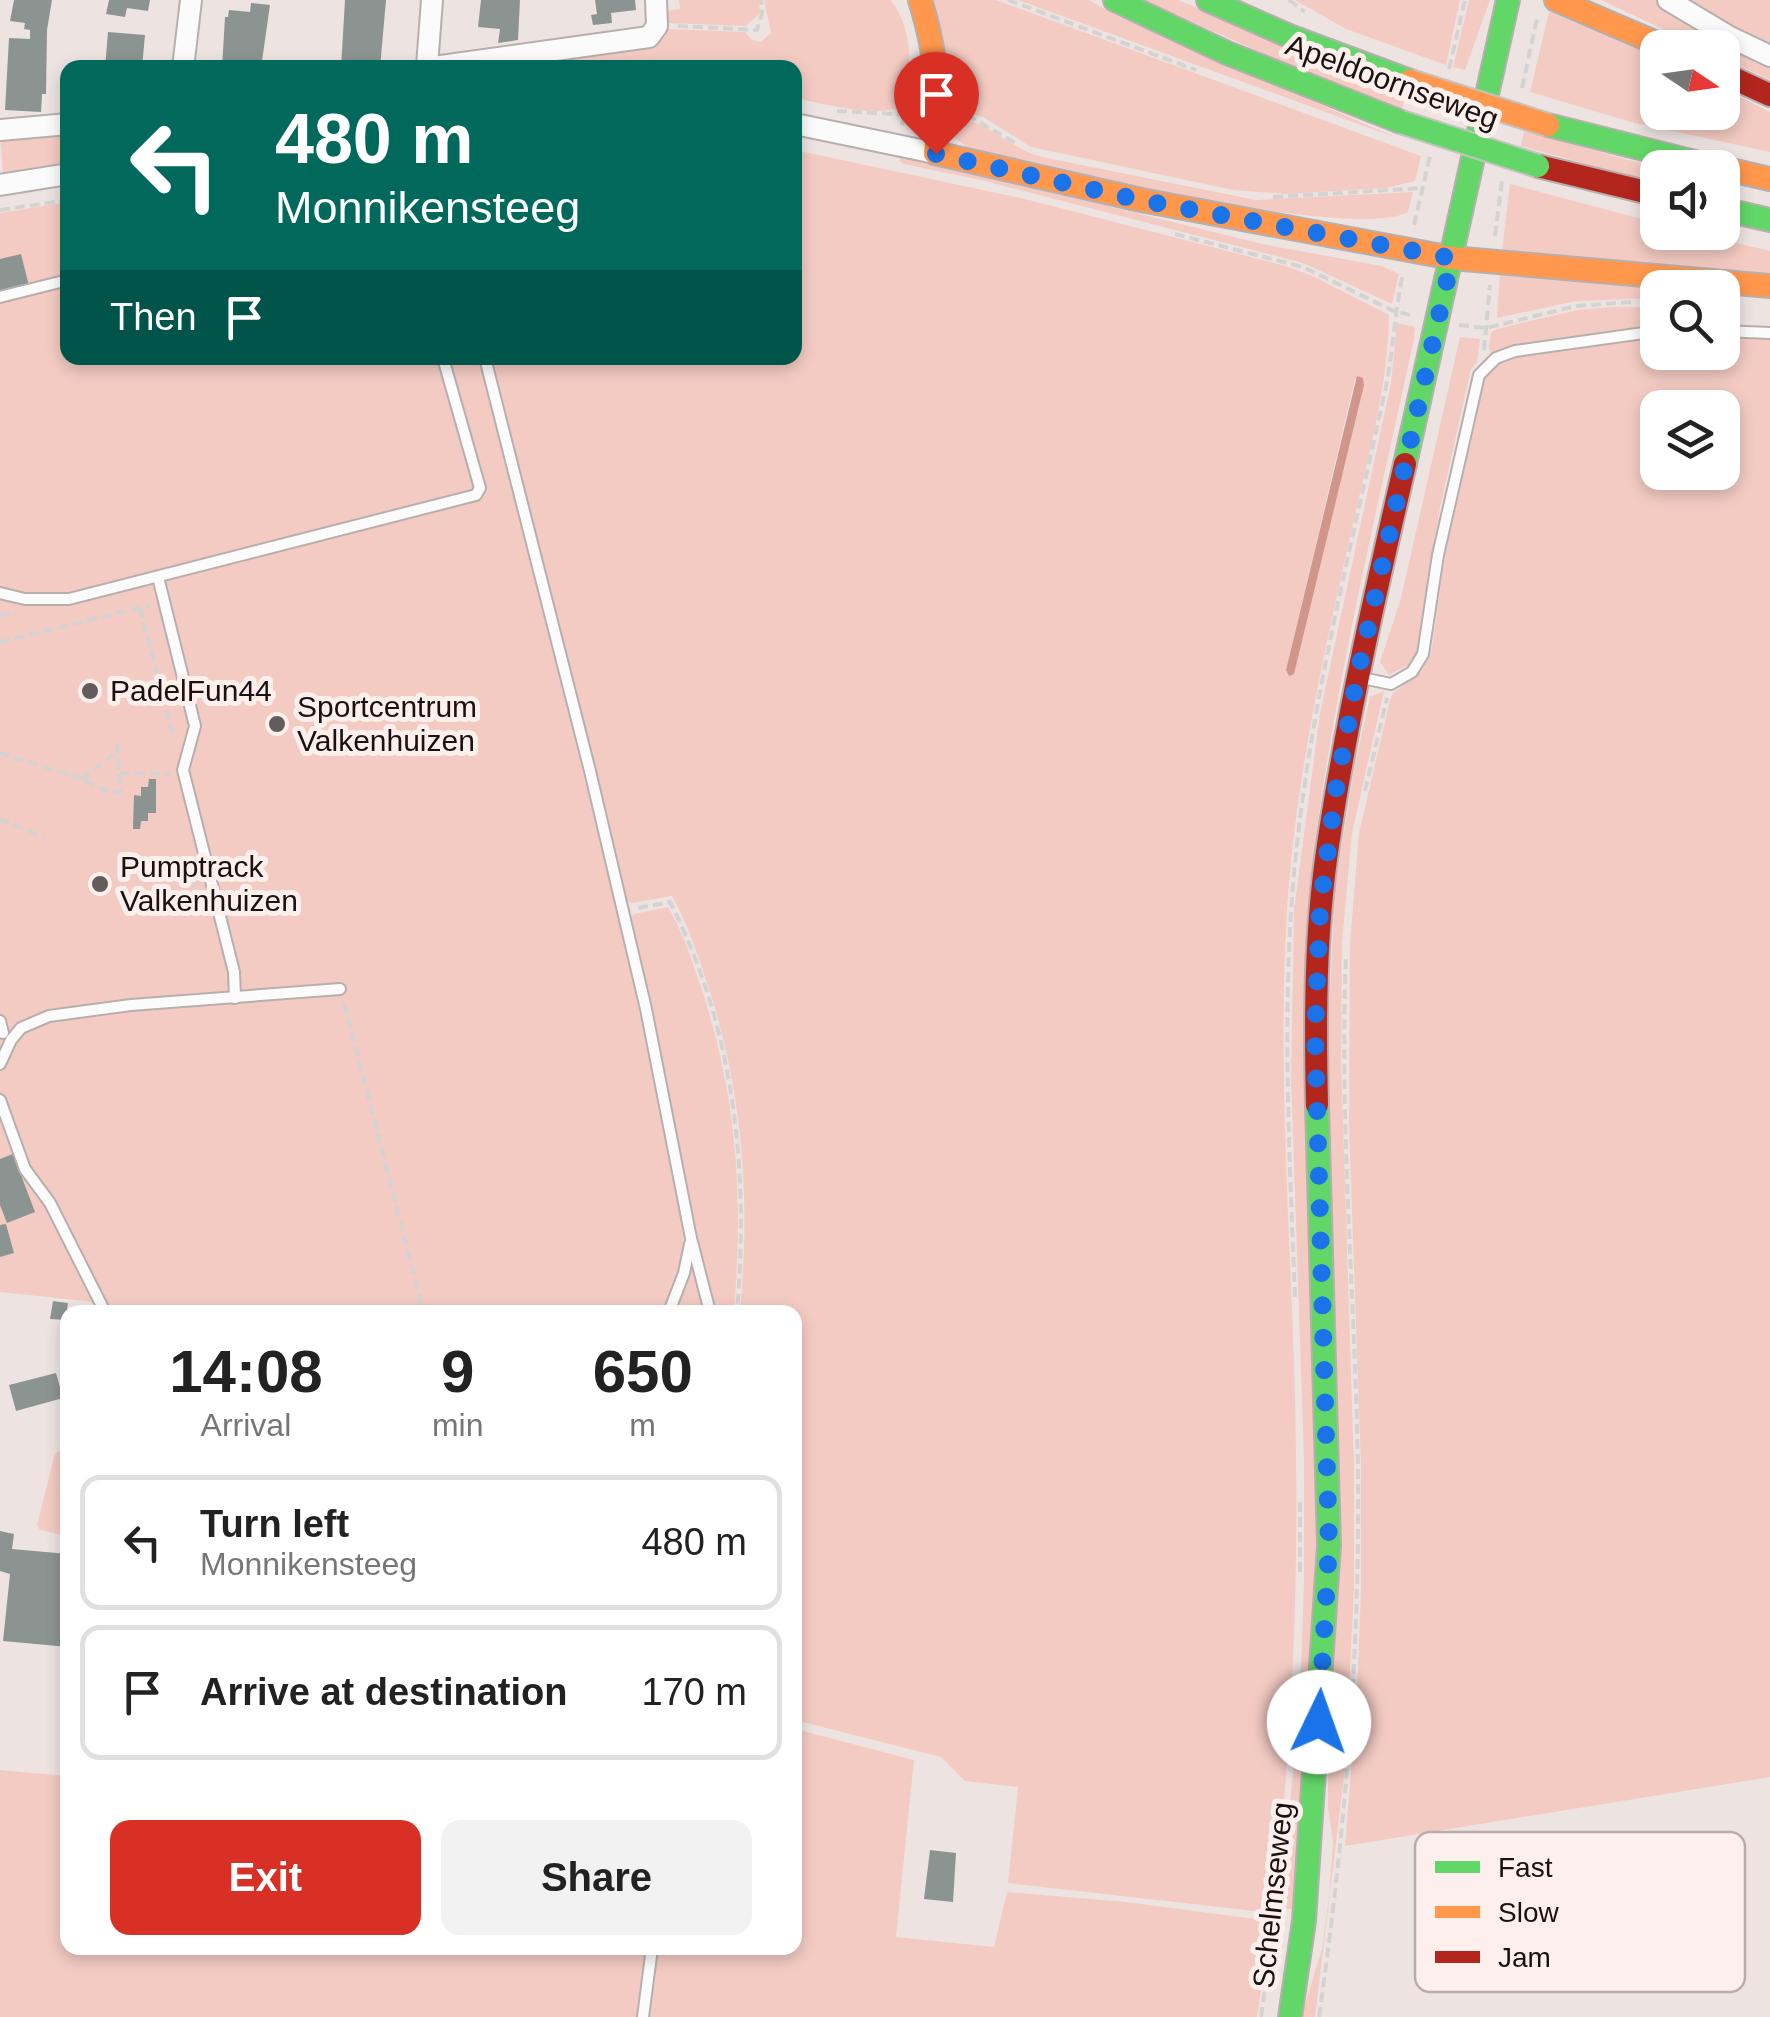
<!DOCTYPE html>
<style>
:root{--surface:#fff;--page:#f2f2f2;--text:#222;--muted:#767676;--line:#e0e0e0;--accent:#d93025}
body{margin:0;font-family:Helvetica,sans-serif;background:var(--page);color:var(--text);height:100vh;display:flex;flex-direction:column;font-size:38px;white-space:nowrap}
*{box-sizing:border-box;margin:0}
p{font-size:32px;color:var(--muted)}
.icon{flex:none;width:55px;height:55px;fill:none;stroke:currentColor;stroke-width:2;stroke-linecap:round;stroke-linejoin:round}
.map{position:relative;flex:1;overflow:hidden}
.sheet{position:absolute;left:60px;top:1305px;width:742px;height:650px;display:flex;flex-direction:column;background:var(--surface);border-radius:20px;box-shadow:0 5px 15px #0003}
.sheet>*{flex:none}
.banner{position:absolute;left:60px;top:60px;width:742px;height:305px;border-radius:20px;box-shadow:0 5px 15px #0003;background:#00695c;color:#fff;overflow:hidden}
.needle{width:65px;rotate:103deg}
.buttons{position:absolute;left:1640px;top:30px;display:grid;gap:20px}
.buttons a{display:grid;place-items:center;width:100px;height:100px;border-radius:20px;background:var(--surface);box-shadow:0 5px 15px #0003;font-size:50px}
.pin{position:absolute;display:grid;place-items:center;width:85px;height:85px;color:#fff;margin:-102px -42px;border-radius:50% 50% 50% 0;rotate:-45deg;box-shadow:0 0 10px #0007}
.pin .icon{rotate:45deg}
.me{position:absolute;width:110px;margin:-55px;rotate:3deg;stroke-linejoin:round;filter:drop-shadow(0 0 8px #0008)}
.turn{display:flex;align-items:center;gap:35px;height:210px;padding:0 50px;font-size:45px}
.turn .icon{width:130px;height:130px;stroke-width:2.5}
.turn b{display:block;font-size:70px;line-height:85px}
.then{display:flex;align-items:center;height:95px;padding:0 50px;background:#0003;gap:20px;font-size:38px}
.eta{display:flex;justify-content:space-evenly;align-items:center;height:170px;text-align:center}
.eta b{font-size:60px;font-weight:700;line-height:70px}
.cta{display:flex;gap:20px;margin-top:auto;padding:20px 50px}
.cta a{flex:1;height:115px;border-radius:20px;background:var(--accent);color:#fff;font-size:40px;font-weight:700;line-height:115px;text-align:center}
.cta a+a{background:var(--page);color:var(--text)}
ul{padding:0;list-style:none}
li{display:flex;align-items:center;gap:30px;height:135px;margin:0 20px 15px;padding:0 30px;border:5px solid var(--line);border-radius:20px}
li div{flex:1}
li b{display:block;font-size:38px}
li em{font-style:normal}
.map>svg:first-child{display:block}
.green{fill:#f3cbc3;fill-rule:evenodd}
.water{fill:#d1968b}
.building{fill:#8c9492}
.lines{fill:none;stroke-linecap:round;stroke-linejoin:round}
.lane-casing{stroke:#b7afae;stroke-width:14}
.street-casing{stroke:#b7afae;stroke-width:24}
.fast-casing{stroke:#b7afae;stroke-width:26}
.slow-casing{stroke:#b7afae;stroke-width:26}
.jam-casing{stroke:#b7afae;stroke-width:26}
.path{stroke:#d5d3d2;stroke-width:4;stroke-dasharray:10 5;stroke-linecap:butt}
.lane{stroke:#fcfbfb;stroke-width:10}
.street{stroke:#fcfbfb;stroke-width:20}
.fast{stroke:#63d668;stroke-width:22}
.slow{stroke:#ff974d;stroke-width:22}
.jam{stroke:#b3261e;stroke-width:22}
.fast-bridge-casing{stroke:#c6c2c0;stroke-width:26;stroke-linecap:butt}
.slow-bridge-casing{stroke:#c6c2c0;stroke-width:26;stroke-linecap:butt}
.fast-bridge{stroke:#63d668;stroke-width:22}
.slow-bridge{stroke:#ff974d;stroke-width:22}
.route{stroke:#1a73e8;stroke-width:18;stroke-dasharray:0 32.4}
.poi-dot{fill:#635c5a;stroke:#fdefec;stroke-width:4}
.labels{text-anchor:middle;stroke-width:10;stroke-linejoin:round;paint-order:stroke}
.street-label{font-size:30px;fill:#181210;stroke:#fdefec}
.poi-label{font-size:30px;fill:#181210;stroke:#fdefec;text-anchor:start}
.key{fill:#fdefec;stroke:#b8adaa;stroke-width:2.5}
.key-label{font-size:28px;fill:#181210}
</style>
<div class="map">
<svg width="1770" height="2017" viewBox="0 0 1770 2017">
<rect width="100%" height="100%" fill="#ede4e2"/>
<g class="green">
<path d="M 679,0 L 759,0 L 760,13 L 746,26 L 666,23 L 665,11 L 680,9 Z"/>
<path d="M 764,0 L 891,0 C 914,32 912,67 902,105 C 882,120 820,103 795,98 L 795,68 L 522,68 L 521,60 L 658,43 L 666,29 L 745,32 L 752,40 L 761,42 L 771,33 Z"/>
<path d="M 929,0 L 996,0 L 1421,156 L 1415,181 L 1386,188 L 1285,194 L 1233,190 L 1031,147 L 983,117 L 949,109 Z"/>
<path d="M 1018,0 L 1089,0 L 1113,14 L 1397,138 Z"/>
<path d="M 1143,0 L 1178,0 L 1406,93 L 1402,109 L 1314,76 Z"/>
<path d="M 1295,0 L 1460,0 L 1446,65 L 1346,29 Z"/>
<path d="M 1469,0 L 1490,0 L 1465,70 L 1453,67 Z"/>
<path d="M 1601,0 L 1656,0 L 1770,64 L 1770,80 L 1723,58 L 1722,48 L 1701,47 Z"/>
<path d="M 1679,0 L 1770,0 L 1770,49 Z"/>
<path d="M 1549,12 L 1657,57 L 1658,112 L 1722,112 L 1723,88 L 1770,112 L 1770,152 L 1631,122 L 1530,92 Z"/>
<path d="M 949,118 C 985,117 1008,148 1042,157 L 1256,200 L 1413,192 L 1408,212 C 1351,242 1048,167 971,151 L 953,136 Z"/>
<path d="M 67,130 L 67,163 L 3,172 L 0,137 Z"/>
<path d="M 1524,131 L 1658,168 L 1657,184 L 1521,146 Z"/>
<path d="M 795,150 L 1025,199 L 1286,266 L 1315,277 L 1389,315 C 1388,390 1366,464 1350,537 C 1322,661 1295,785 1287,911 C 1278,1062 1289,1213 1294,1364 C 1300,1548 1295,1730 1272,1913 L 1008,1883 L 1018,1787 L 965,1781 L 941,1757 L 795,1720 L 795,1312 L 740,1312 C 750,1203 744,1101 711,995 C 700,962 689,926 672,896 L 632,903 L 627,901 L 491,358 L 795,358 ZM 1355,379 L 1364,380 L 1358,411 L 1286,670 Z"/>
<path d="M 902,155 L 1262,244 L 1382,266 L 1399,274 L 1392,304 L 1303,263 L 985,181 L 904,164 L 899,161 Z"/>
<path d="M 1510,184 L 1657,223 L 1658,232 L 1695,233 L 1770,251 L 1770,278 L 1502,251 Z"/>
<path d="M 67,202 L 68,358 L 479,358 L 618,912 L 681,1208 L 684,1249 L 690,1267 L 693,1262 L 706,1312 L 97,1312 L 94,1302 L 0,1292 L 0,213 Z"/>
<path d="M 1500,273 L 1657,288 L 1657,298 L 1576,301 L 1497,318 Z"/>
<path d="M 1612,307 L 1657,307 L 1657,326 L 1531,343 L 1491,354 L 1489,349 L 1491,332 L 1497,329 L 1577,310 Z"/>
<path d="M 1397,323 L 1415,327 L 1414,339 C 1376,515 1333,690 1312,869 L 1318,1531 L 1293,1908 L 1280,1912 L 1300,1697 L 1304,1582 L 1304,1458 L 1291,1078 L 1294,910 L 1320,713 L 1391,383 Z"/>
<path d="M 1657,335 L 1658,352 L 1722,352 L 1723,335 L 1770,337 L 1770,1777 L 1345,1846 L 1357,1696 L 1361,1589 L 1361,1467 L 1349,1127 L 1350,943 L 1359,833 L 1390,700 L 1393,693 L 1421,672 L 1431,654 L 1445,556 L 1486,373 L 1493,365 L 1511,357 ZM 1658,408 L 1722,408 L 1722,472 L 1658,472 Z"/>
<path d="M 1460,337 L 1480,339 L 1477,362 L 1471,369 L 1440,508 L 1417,651 L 1408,665 L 1389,675 L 1380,662 L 1401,598 Z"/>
<path d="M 1384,691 L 1352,833 L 1342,943 L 1341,1060 L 1354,1467 L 1354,1588 L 1345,1768 L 1315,2017 L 1301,2017 L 1322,1949 L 1329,1897 L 1333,1843 L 1328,1807 L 1327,1059 L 1335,886 L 1355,763 L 1370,697 Z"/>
<path d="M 668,907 C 684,934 693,964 703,993 C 738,1104 743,1197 734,1312 L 715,1312 L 696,1234 L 631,918 L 634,914 Z"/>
<path d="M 67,1447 L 67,1536 L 40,1530 L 37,1525 L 55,1453 Z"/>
<path d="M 795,1729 L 914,1760 L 896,1937 L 994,1947 L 1007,1892 L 1126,1902 L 1271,1921 L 1257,2017 L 647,2017 L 656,1948 L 795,1948 Z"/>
<path d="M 0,1770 L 67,1776 L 68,1948 L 648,1948 L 639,2017 L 0,2017 Z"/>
</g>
<path class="water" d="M 1357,376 L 1363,378 L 1364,385 L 1294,674 L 1289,676 L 1286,670 Z"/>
<g class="building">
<path d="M 14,0 L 52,0 L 47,30 L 46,94 L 42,94 L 41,112 L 5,110 L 9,38 L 30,39 L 30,30 L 24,29 L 25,23 L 10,21 Z"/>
<path d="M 109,0 L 150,0 L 148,11 L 127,8 L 125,17 L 106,14 Z"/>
<path d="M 345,0 L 386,0 L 380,68 L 341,68 Z"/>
<path d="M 481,0 L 520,0 L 518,40 L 498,43 L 500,29 L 478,27 Z"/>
<path d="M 595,0 L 635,0 L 636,10 L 611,13 L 612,23 L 593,25 L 591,15 L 597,14 Z"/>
<path d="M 251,3 L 270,5 L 261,68 L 222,68 L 225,17 L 228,17 L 229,10 L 250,12 Z"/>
<path d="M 108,32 L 145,35 L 142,68 L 105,68 Z"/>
<path d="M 21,254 L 29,286 L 0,294 L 0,259 Z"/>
<path d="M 149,779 L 156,779 L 156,813 L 148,813 L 148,821 L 141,821 L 140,829 L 133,829 L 134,795 L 141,796 L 141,787 L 148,787 Z"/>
<path d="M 13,1154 L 35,1212 L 7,1223 L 0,1205 L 0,1159 Z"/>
<path d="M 6,1224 L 14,1253 L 0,1257 L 0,1225 Z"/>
<path d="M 53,1301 L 68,1303 L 67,1309 L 77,1312 L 68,1312 L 68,1320 L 50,1319 Z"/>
<path d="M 56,1373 L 63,1398 L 16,1411 L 9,1385 Z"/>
<path d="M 0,1531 L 14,1534 L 12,1549 L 68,1554 L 68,1647 L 3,1641 L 10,1574 L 0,1571 Z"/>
<path d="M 930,1850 L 956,1853 L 953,1902 L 924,1899 Z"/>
</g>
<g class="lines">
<defs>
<g id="lane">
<path d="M 0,297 L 68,280"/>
<path d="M 1722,331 L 1770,333"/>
<path d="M 485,358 L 590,771 L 646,1009 L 691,1238 L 710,1312"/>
<path d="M 158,577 L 195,726 L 183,770 L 234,972 L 235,998"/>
<path d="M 0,593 L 25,599 L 69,599 L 476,495 L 480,488 L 443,358"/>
<path d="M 1362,678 L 1391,684 L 1412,672 L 1423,654 L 1438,555 L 1479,375 L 1496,358 L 1515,351 L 1658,331"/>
<path d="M 0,1021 L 3,1033"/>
<path d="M 0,1064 L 11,1040 L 21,1028 L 49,1016 L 131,1005 L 340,989"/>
<path d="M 0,1100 L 25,1169 L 50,1203 L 105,1312"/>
<path d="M 669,1312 L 684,1273 L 690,1244"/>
<path d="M 643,2017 L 652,1948"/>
</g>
<g id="street">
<path d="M 1668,0 L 1730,37 L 1770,56"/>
<path d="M 427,66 L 432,0"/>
<path d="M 183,68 L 191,0"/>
<path d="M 427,68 L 649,37 L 657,26 L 656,0"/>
<path d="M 795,124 L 935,153"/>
<path d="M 0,130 L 68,124"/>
<path d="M 0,185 L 68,174"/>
</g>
<g id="fast">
<path d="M 1115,0 L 1227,53 L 1401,122"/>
<path d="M 1208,0 L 1289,36 L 1410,81"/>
<path d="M 1548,125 L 1719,168"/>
<path d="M 1722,209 L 1770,220"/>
<path d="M 1405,464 L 1508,0"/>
<path d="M 1290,2017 L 1304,1921 L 1329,1545 L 1317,1105"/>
</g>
<g id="slow">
<path d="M 920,0 C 936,51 942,100 935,153"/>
<path d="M 1556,0 L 1668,48"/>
<path d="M 935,153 L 1141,200 L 1452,258"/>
<path d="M 1722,168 L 1770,179"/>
<path d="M 1452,258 L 1770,286"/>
</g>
<g id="jam">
<path d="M 1722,73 L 1770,95"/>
<path d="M 1538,166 L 1658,195"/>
<path d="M 1317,1105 C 1315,1019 1315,931 1328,845 C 1347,717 1376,590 1405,464"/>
</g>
</defs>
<use href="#lane" class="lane-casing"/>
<use href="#street" class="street-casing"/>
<use href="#fast" class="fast-casing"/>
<use href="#slow" class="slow-casing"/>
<use href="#jam" class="jam-casing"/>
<g class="path">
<path d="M 1008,0 L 1196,70"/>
<path d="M 1289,0 L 1305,12"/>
<path d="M 678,26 L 757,30 L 762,13 L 761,0"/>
<path d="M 1449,69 L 1465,0"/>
<path d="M 1522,88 L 1537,19"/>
<path d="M 837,111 L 913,115"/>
<path d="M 967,115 L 1019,145"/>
<path d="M 902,125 L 910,86"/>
<path d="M 1273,197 L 1423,188"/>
<path d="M 0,210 L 68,200"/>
<path d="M 1414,225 L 1430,156"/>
<path d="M 1175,234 L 1303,267 L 1394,311 L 1410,315"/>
<path d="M 1495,236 L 1502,181"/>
<path d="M 1459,325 L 1486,328 L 1576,306 L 1631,302"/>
<path d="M 1484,350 L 1490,285"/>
<path d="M 140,608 L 174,740"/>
<path d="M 0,615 L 16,613"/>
<path d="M 0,642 L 150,605"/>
<path d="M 0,753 L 82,779 L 106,791 L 120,792 L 117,741"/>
<path d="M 120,773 L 170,774"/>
<path d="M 82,779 L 117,751"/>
<path d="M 1365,791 L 1387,698"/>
<path d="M 0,819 L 44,837"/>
<path d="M 157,875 L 196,886"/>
<path d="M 638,908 L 670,902 C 735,1030 749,1171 737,1312"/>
<path d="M 344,1003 L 422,1306 L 432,1312"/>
<path d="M 1295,1297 C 1290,1169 1283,1041 1291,912 C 1302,739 1346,569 1383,400 C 1393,358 1394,315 1403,273"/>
<path d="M 1300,1572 L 1300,1497"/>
<path d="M 1261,2017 L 1281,1871"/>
<path d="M 1319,2017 C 1345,1834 1360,1652 1358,1468 C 1355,1296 1339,1125 1346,954"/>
</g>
<use href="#lane" class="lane"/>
<use href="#street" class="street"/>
<use href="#fast" class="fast"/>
<use href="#slow" class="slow"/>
<use href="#jam" class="jam"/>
<defs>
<path id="fast-bridge" d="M 1401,122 L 1538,166"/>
<path id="slow-bridge" d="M 1410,81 L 1548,125"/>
</defs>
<use href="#fast-bridge" class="fast-bridge-casing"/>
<use href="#slow-bridge" class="slow-bridge-casing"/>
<use href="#fast-bridge" class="fast-bridge"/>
<use href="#slow-bridge" class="slow-bridge"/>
</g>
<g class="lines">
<path class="route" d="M 936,154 L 1140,200 L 1452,258 L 1357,677 L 1336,789 L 1320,909 L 1315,1034 L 1329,1545 L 1319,1722"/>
</g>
<g class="poi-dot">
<circle cx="90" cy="691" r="10"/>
<circle cx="277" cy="724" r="10"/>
<circle cx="100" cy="884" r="10"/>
</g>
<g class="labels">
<g class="street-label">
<text transform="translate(1392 82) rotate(20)" y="10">Apeldoornseweg</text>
<text transform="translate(1273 1895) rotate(-84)" y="10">Schelmseweg</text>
</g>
<g class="poi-label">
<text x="110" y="701">PadelFun44</text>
<text x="297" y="717">Sportcentrum<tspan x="297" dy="34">Valkenhuizen</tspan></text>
<text x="120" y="877">Pumptrack<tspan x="120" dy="34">Valkenhuizen</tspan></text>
</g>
</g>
<rect x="1415" y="1832" width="330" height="160" rx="15" class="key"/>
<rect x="1435" y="1861" width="45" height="12" fill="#63d668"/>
<rect x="1435" y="1906" width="45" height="12" fill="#ff974d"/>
<rect x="1435" y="1951" width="45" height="12" fill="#b3261e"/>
<g class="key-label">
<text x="1498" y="1877">Fast</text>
<text x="1498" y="1922">Slow</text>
<text x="1498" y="1967">Jam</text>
</g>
</svg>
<div class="buttons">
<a><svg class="needle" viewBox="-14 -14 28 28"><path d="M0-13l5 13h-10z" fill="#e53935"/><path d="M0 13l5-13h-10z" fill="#767676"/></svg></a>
<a><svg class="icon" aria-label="sound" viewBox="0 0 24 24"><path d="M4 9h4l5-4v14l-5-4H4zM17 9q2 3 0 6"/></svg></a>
<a><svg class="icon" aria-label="search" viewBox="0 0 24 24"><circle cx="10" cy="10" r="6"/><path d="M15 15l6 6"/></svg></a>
<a><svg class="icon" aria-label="layers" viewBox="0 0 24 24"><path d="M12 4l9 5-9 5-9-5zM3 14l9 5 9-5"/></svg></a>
</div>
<div class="pin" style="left:936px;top:154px;background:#d93025"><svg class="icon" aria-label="arrive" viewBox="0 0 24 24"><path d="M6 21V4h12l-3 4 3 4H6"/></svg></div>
<svg class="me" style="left:1319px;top:1722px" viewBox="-20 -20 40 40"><circle r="19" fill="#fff"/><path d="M0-13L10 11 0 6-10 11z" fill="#1a73e8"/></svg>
<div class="banner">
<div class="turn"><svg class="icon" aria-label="left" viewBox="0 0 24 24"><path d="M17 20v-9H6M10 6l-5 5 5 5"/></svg><div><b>480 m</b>Monnikensteeg</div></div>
<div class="then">Then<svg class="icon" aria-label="arrive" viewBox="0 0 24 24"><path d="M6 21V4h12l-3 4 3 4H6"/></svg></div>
</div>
<section class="sheet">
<div class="eta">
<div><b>14:08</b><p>Arrival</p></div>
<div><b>9</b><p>min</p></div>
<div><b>650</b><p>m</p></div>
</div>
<ul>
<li><svg class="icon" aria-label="left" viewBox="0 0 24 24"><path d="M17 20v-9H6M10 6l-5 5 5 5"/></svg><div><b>Turn left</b><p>Monnikensteeg</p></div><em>480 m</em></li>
<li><svg class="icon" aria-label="arrive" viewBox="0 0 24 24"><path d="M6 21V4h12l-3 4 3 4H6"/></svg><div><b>Arrive at destination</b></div><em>170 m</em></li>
</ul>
<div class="cta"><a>Exit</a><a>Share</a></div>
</section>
</div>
